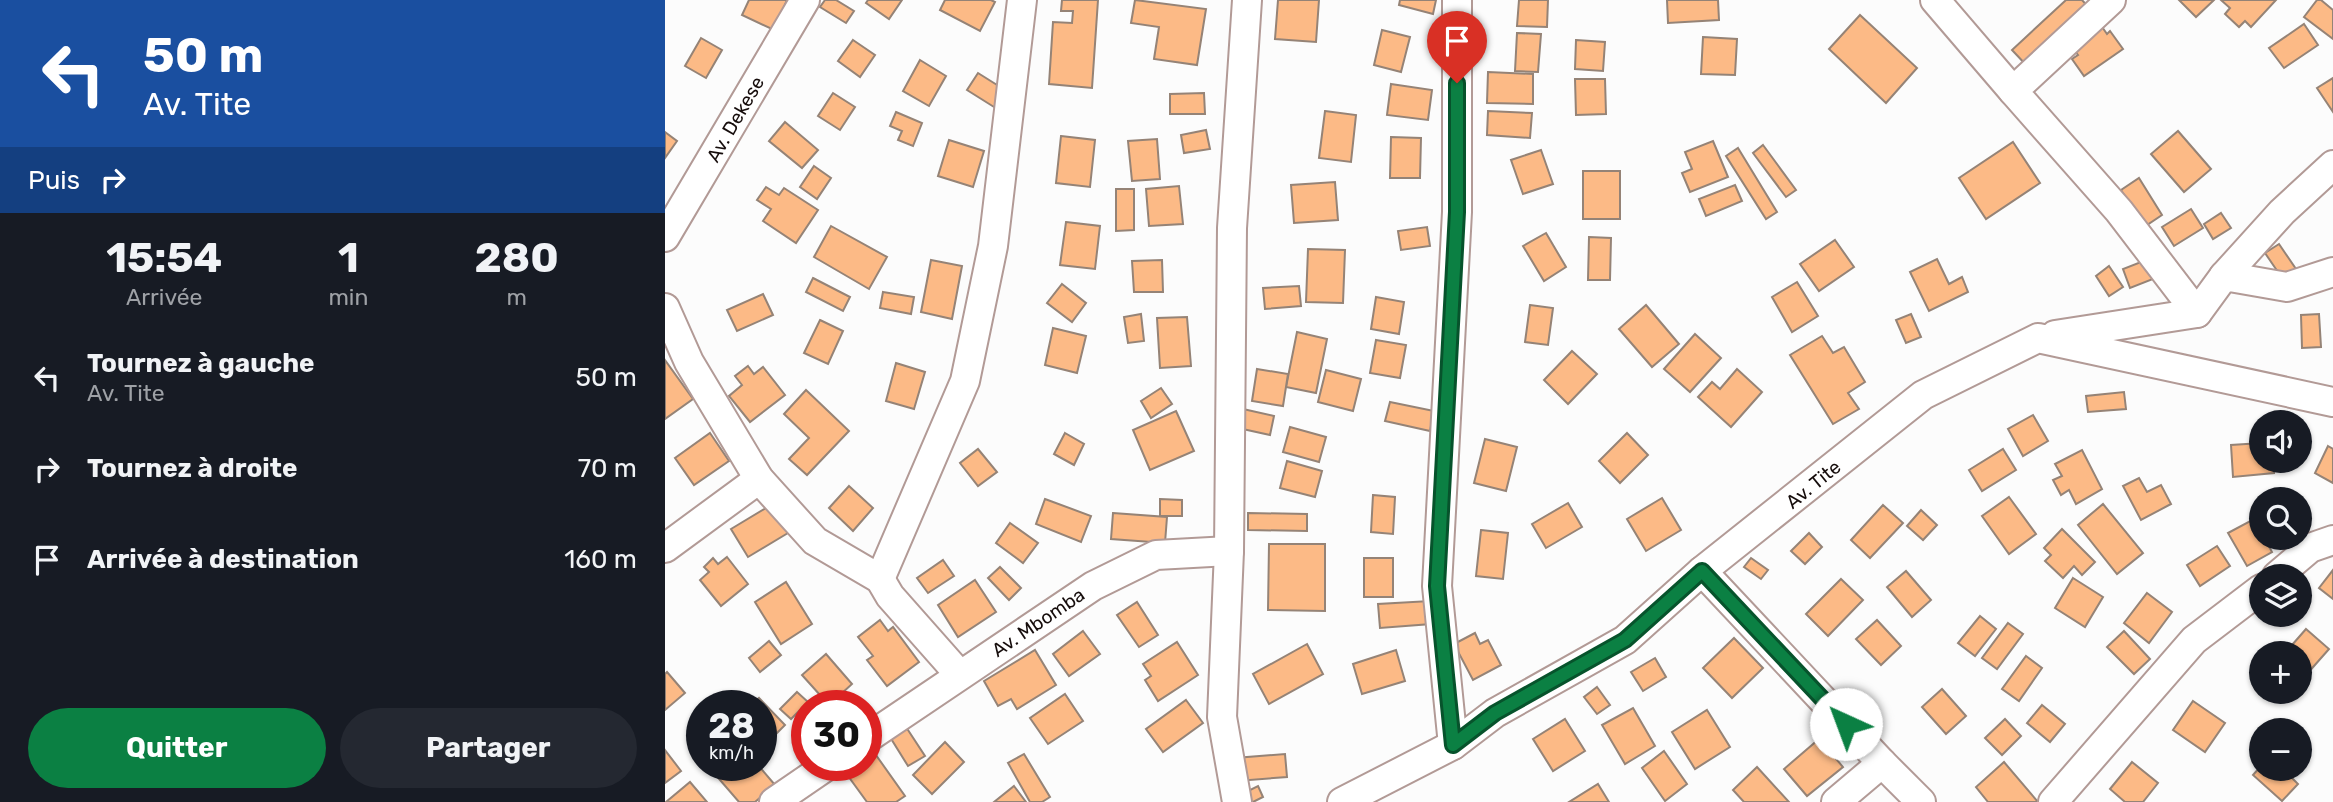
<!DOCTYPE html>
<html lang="fr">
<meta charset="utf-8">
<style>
:root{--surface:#171b24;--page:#242831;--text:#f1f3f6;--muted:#9ea1a6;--accent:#0b8043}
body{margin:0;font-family:Rubik,sans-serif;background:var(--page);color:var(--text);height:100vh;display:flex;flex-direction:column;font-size:26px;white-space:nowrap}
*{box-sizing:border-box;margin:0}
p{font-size:23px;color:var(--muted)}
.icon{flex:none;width:38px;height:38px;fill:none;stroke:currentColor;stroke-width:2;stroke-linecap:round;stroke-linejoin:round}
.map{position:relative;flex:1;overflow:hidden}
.drawer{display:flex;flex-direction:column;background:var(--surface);width:665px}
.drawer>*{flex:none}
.hud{background:#1a4fa0;color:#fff;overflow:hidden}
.fabs{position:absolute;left:1584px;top:410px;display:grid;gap:14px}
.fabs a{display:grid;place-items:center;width:63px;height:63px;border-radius:50%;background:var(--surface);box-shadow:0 2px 5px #0004;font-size:35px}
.speed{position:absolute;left:21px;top:690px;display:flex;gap:14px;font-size:35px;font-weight:700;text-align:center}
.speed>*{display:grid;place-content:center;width:91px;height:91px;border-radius:50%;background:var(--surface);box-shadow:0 2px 5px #0004;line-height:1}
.speed small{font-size:18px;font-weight:400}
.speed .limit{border:10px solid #d22;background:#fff;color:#111}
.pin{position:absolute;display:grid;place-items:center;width:60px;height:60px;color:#fff;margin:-72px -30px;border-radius:50% 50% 50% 0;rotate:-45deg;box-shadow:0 0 7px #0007}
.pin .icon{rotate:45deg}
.me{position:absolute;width:77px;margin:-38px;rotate:317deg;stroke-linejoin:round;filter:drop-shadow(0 0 5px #0008)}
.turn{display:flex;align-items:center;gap:24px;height:147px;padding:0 28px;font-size:32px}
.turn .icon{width:91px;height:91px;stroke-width:2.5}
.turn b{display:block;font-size:49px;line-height:60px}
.then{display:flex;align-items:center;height:66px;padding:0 28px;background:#0003;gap:14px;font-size:26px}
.eta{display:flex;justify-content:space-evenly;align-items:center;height:119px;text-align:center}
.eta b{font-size:42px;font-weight:700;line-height:49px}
.cta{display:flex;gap:14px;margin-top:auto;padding:14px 28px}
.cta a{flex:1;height:80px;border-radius:42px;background:var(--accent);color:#fff;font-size:28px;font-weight:700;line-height:80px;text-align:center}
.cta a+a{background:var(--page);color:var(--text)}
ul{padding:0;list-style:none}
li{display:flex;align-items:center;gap:21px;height:91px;padding:0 28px}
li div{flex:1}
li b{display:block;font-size:26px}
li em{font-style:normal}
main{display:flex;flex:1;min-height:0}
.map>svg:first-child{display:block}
.building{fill:#fcba86;stroke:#958376;stroke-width:2}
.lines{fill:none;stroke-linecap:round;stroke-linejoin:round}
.street-casing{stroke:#b29a96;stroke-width:32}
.street{stroke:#fff;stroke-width:28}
.route-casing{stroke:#07532c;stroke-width:18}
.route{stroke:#0b8043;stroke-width:12}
.labels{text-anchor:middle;stroke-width:6;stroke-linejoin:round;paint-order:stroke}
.street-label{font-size:19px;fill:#160d0c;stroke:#fff}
</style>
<main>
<section class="drawer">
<div class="hud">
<div class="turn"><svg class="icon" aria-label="left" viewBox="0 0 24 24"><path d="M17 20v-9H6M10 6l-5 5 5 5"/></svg><div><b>50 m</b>Av. Tite</div></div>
<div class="then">Puis<svg class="icon" aria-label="right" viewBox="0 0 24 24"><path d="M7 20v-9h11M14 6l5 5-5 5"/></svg></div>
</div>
<div class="eta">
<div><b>15:54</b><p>Arrivée</p></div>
<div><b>1</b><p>min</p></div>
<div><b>280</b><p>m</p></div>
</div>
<ul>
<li><svg class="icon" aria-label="left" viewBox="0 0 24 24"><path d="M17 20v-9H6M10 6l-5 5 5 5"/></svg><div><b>Tournez à gauche</b><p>Av. Tite</p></div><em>50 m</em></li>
<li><svg class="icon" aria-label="right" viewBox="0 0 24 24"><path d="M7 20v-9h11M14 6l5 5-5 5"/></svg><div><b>Tournez à droite</b></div><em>70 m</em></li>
<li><svg class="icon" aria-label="arrive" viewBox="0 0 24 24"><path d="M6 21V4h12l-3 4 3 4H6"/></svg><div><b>Arrivée à destination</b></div><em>160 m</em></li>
</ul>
<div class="cta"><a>Quitter</a><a>Partager</a></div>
</section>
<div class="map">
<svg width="1668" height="802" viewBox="0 0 1668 802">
<rect width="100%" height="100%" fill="#fcfcfc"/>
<g class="building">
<path d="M 84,0 L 122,0 L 109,30 L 77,15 Z"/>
<path d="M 160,0 L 171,0 L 189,11 L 181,23 L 155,7 Z"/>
<path d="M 203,0 L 237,0 L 224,19 L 201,3 Z"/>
<path d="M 280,0 L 326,0 L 330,2 L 315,31 L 275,10 Z"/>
<path d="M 397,0 L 433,0 L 427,88 L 384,84 L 388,22 L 407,23 L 408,11 L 396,11 Z"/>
<path d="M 470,0 L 541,9 L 532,65 L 489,59 L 494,27 L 466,23 Z"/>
<path d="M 613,0 L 654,0 L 651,42 L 610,39 Z"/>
<path d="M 735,0 L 771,0 L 768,14 L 734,5 Z"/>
<path d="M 854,0 L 883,0 L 882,27 L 852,26 Z"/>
<path d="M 1002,0 L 1053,0 L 1054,20 L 1003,23 Z"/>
<path d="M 1401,0 L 1417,0 L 1427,11 L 1364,68 L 1347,50 Z"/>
<path d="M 1514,0 L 1549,0 L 1531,17 Z"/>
<path d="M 1556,0 L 1611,0 L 1586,27 L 1580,21 L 1574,27 L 1560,14 L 1565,8 Z"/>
<path d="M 1652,0 L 1656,0 L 1668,10 L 1668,39 L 1639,17 Z"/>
<path d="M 1195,15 L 1252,68 L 1221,103 L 1164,49 Z"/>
<path d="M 1435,24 L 1442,34 L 1445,31 L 1458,49 L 1419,76 L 1407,59 L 1413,55 L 1405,45 Z"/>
<path d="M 1639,24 L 1653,45 L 1619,68 L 1604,48 Z"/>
<path d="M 717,30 L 745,37 L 736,72 L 709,65 Z"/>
<path d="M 852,33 L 876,34 L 873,72 L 850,71 Z"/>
<path d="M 1038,37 L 1072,39 L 1070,75 L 1036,74 Z"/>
<path d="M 36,38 L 57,50 L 41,78 L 20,66 Z"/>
<path d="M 188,40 L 210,55 L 195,77 L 173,61 Z"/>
<path d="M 911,40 L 940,42 L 938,71 L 910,69 Z"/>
<path d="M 255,60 L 281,76 L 264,106 L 238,91 Z"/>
<path d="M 823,72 L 868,74 L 868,104 L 822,103 Z"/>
<path d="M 313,73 L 340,90 L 329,107 L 302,90 Z"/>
<path d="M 1668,78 L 1668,112 L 1652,88 Z"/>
<path d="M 910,79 L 940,79 L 941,114 L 911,115 Z"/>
<path d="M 726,84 L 767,90 L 763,120 L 722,115 Z"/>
<path d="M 168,93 L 190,107 L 175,130 L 153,116 Z"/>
<path d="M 539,93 L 540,114 L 505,114 L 505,94 Z"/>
<path d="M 660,111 L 691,115 L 686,162 L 654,158 Z"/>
<path d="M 823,111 L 867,113 L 865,138 L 822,135 Z"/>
<path d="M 231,112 L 257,123 L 248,146 L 233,140 L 237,131 L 225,126 Z"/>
<path d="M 120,122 L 153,150 L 137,168 L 104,141 Z"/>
<path d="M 541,130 L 545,149 L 519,153 L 516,135 Z"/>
<path d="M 1513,131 L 1546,169 L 1519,192 L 1486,154 Z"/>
<path d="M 0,132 L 12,141 L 0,158 Z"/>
<path d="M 396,136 L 430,140 L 425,187 L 391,183 Z"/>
<path d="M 726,137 L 756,138 L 755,178 L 725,178 Z"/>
<path d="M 492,139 L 495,179 L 467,181 L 463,141 Z"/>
<path d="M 284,140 L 319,151 L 308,187 L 273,176 Z"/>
<path d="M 1048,141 L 1063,177 L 1025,192 L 1017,173 L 1027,169 L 1020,152 Z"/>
<path d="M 1348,142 L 1375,183 L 1321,219 L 1294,178 Z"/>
<path d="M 1098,145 L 1131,190 L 1121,197 L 1088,153 Z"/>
<path d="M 1073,148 L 1112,212 L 1101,219 L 1061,156 Z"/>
<path d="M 876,150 L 888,184 L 858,194 L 846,160 Z"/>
<path d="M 149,166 L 166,178 L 152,199 L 135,187 Z"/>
<rect x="918" y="171" width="37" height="48"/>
<path d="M 1474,178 L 1497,215 L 1479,227 L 1456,190 Z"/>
<path d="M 670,182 L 673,220 L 629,223 L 626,185 Z"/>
<path d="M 1070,185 L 1077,201 L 1041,216 L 1034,199 Z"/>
<path d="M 514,186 L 518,224 L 484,226 L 481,189 Z"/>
<path d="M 101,187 L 114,195 L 119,188 L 153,210 L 131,243 L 98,221 L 106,209 L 92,200 Z"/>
<path d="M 451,189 L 469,189 L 469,230 L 451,231 Z"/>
<path d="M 1526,209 L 1538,228 L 1509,246 L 1497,227 Z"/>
<path d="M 1556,213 L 1566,228 L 1548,239 L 1539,224 Z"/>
<path d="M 401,222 L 435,226 L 430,269 L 395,265 Z"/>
<path d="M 166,226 L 222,257 L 204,289 L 149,257 Z"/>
<path d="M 762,227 L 765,246 L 736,250 L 733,231 Z"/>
<path d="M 881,233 L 901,267 L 879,281 L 858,246 Z"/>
<path d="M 924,237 L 946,238 L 945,280 L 923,280 Z"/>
<path d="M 1170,240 L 1189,267 L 1154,291 L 1135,264 Z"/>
<path d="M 1614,244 L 1631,269 L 1617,278 L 1600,253 Z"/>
<path d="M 643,249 L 680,250 L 678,303 L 641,302 Z"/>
<path d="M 1272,259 L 1284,284 L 1297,277 L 1303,292 L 1264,311 L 1245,272 Z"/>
<path d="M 266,260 L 297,266 L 287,319 L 256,312 Z"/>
<path d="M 497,260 L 498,292 L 469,292 L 467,261 Z"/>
<path d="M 1481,260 L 1488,279 L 1465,288 L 1458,269 Z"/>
<path d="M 1444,266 L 1458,287 L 1444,296 L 1431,276 Z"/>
<path d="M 148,278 L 185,297 L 178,311 L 141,292 Z"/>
<path d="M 1132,282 L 1153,316 L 1127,332 L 1107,297 Z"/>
<path d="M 397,284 L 421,303 L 407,322 L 382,303 Z"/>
<path d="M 634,286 L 636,306 L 600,309 L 598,288 Z"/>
<path d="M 218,292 L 249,297 L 246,314 L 215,308 Z"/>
<path d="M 98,294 L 108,315 L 72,331 L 62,310 Z"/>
<path d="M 711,297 L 739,302 L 734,334 L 706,329 Z"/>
<path d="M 865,305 L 888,308 L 883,345 L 860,342 Z"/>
<path d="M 981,305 L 1014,344 L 987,367 L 954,329 Z"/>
<path d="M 476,314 L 479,341 L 463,343 L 459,317 Z"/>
<path d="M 1246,314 L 1256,337 L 1241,343 L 1231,320 Z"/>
<path d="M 1654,314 L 1656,347 L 1637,348 L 1636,315 Z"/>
<path d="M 522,317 L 526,366 L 495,368 L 492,318 Z"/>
<path d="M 155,320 L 178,331 L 163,364 L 139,353 Z"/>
<path d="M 388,328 L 421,336 L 412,373 L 380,365 Z"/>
<path d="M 632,332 L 662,339 L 651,393 L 621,387 Z"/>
<path d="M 1030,334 L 1056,358 L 1025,392 L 999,369 Z"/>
<path d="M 1157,336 L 1168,353 L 1179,347 L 1200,382 L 1183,393 L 1194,409 L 1168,424 L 1125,355 Z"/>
<path d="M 711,340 L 741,345 L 735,378 L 705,373 Z"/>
<path d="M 907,351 L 932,374 L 903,404 L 879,380 Z"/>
<path d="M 0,360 L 28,399 L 0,419 Z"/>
<path d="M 231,363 L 260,372 L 249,409 L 221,401 Z"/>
<path d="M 83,366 L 89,374 L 98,367 L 120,395 L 85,422 L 64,396 L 77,385 L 70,376 Z"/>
<path d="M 592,369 L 623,374 L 618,406 L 587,401 Z"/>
<path d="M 1072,369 L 1097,392 L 1066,427 L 1033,397 L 1047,382 L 1055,389 Z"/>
<path d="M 661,370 L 696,379 L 688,411 L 653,402 Z"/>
<path d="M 496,388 L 507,404 L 486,418 L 476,401 Z"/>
<path d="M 141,390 L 184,431 L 142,475 L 124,459 L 144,438 L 119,414 Z"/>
<path d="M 1459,392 L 1461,409 L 1423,412 L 1421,396 Z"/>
<path d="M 725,402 L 769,411 L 765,431 L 720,421 Z"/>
<path d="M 578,409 L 609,416 L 605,435 L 573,428 Z"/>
<path d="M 511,411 L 529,451 L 485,470 L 468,430 Z"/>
<path d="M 1368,415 L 1383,441 L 1358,456 L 1343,429 Z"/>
<path d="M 625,427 L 661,437 L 654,462 L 618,452 Z"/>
<path d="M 45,433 L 64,461 L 29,485 L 10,458 Z"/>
<path d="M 400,433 L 419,444 L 409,465 L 389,454 Z"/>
<path d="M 962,433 L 983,455 L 955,483 L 934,461 Z"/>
<path d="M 820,439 L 852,447 L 841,491 L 809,483 Z"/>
<path d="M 1596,443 L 1596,460 L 1608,460 L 1609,473 L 1568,477 L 1566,445 Z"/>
<path d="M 1663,446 L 1668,449 L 1668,483 L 1650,473 Z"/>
<path d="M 313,449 L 332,472 L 313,486 L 295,463 Z"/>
<path d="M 1338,449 L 1351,470 L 1317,491 L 1304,470 Z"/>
<path d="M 1417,450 L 1437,489 L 1411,504 L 1404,490 L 1396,495 L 1388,480 L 1397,476 L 1390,464 Z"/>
<path d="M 622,461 L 657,471 L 650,497 L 615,488 Z"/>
<path d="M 1474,478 L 1482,492 L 1496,485 L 1506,504 L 1476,520 L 1458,486 Z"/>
<path d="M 184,486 L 208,508 L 188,531 L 164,508 Z"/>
<path d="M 708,495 L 730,497 L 728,534 L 706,532 Z"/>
<path d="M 1344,497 L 1371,534 L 1344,554 L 1317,516 Z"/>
<path d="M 997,498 L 1016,530 L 981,551 L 962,519 Z"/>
<path d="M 380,499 L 426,516 L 416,542 L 371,524 Z"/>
<path d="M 495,499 L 517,500 L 517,516 L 495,516 Z"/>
<path d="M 903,503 L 917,527 L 881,548 L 867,524 Z"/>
<path d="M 1438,504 L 1478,553 L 1452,574 L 1413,525 Z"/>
<path d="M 106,505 L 123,533 L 83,557 L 66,529 Z"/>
<path d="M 1218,505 L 1238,523 L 1205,558 L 1186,540 Z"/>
<path d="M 1256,510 L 1272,525 L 1258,540 L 1242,526 Z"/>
<path d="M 448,513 L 502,517 L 500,543 L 446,539 Z"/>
<path d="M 583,513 L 642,514 L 642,531 L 583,530 Z"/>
<path d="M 1589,519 L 1596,532 L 1596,537 L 1599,537 L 1607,552 L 1582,566 L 1563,533 Z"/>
<path d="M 345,523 L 373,543 L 358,563 L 331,543 Z"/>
<path d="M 1397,529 L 1430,562 L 1417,575 L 1409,566 L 1398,578 L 1380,561 L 1386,555 L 1379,548 Z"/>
<path d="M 816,530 L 843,533 L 838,579 L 811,576 Z"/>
<path d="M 1144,533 L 1157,547 L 1140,564 L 1126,551 Z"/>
<path d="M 604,544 L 660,544 L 660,611 L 603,610 Z"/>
<path d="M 1552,546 L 1565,566 L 1535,586 L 1522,565 Z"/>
<path d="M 62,557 L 83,584 L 56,606 L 35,580 L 44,572 L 39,567 L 48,558 L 53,564 Z"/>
<rect x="699" y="558" width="29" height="39"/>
<path d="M 1086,558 L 1103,570 L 1096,579 L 1079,567 Z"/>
<path d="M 278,560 L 289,576 L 263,593 L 252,578 Z"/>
<path d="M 335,567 L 356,588 L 344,600 L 323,578 Z"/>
<path d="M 1668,570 L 1668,599 L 1654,588 Z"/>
<path d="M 1241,571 L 1266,600 L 1247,617 L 1222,587 Z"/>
<path d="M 1408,578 L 1438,597 L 1420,627 L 1390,608 Z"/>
<path d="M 1176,579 L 1198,600 L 1163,636 L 1141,614 Z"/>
<path d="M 310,580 L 331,612 L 293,637 L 273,605 Z"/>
<path d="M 121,582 L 147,624 L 116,644 L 90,602 Z"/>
<path d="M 1482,593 L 1507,612 L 1484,643 L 1459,623 Z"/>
<path d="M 765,601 L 766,624 L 715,628 L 713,604 Z"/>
<path d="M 472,602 L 493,635 L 474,647 L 452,615 Z"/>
<path d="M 1315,616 L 1331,629 L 1310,656 L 1293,643 Z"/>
<path d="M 215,620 L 223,631 L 228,627 L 254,662 L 222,686 L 202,660 L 208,656 L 193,637 Z"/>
<path d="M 1212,620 L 1236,646 L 1216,665 L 1191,639 Z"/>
<path d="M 1343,623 L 1358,634 L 1332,669 L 1317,658 Z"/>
<path d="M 1641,629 L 1664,649 L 1634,683 L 1634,653 L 1620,653 Z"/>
<path d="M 418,631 L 435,654 L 404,676 L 388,654 Z"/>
<path d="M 1459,631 L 1485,659 L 1469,674 L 1442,647 Z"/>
<path d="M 810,633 L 815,644 L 823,640 L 836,665 L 808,680 L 789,644 Z"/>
<path d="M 1069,638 L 1098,668 L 1067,698 L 1038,668 Z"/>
<path d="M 104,641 L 116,655 L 95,672 L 84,658 Z"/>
<path d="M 512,642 L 533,675 L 493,701 L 480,680 L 486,676 L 478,664 Z"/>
<path d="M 642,644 L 658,674 L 604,704 L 588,674 Z"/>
<path d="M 370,650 L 391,685 L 352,709 L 346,699 L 333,706 L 319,681 Z"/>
<path d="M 731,650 L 740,681 L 697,694 L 688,664 Z"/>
<path d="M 161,654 L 187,684 L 164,705 L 137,675 Z"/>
<path d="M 1361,656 L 1377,668 L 1354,701 L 1337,689 Z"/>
<path d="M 990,658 L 1001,677 L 978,691 L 966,672 Z"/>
<path d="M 2,672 L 20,693 L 0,710 L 0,674 Z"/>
<path d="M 932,687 L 945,705 L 932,714 L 919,697 Z"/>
<path d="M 1277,689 L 1301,716 L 1281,734 L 1257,707 Z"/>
<path d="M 132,692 L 143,702 L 126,719 L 115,709 Z"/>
<path d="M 400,694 L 418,721 L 383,744 L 365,718 Z"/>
<path d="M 94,698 L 120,725 L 106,739 L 96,729 L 96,705 L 86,705 Z"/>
<path d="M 521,700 L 538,723 L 498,752 L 481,729 Z"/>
<path d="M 1528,701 L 1560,723 L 1540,752 L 1508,730 Z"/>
<path d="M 1377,705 L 1400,724 L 1385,742 L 1362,723 Z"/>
<path d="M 968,708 L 990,746 L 960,764 L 937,725 Z"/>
<path d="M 1042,710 L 1065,747 L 1030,769 L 1007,732 Z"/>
<path d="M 900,719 L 920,751 L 888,771 L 868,739 Z"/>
<path d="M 1340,719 L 1356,736 L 1337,755 L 1320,738 Z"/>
<path d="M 241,727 L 260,756 L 243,766 L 225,737 Z"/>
<path d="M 37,738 L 37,754 L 33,757 L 25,748 Z"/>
<path d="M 1154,739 L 1178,767 L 1142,796 L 1119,769 Z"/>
<path d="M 280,742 L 299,762 L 267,794 L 248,775 Z"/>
<path d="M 206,748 L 240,796 L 231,802 L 202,802 L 178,769 L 184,765 L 201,765 L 201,752 Z"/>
<path d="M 0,750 L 16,771 L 0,783 Z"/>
<path d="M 999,751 L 1022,784 L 1000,801 L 977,768 Z"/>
<path d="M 359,754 L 385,797 L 377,802 L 365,802 L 343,763 Z"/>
<path d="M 620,754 L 622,777 L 572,781 L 570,758 Z"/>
<path d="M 1339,762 L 1373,802 L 1323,802 L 1311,787 Z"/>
<path d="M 1467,762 L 1493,783 L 1478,802 L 1460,802 L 1445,789 Z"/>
<path d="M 42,765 L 93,765 L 110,785 L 90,802 L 74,802 Z"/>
<path d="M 1596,766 L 1596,768 L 1617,768 L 1633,784 L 1617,801 L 1588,775 Z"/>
<path d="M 1092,767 L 1124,802 L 1079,802 L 1068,790 Z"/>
<path d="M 25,782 L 42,802 L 1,802 Z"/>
<path d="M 933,784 L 944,802 L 904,802 Z"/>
<path d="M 349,786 L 361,802 L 329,802 Z"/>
<path d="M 593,786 L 598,797 L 588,802 L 576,802 L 573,796 Z"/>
</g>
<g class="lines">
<defs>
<g id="street">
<path d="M 1270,0 L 1348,91"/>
<path d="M 1446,0 L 1348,91 L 1454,211 L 1532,313"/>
<path d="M 0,237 L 140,0"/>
<path d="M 1559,276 L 1617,212 L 1668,165"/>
<path d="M 0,308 L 24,362 L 94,479 L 150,541 L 215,579 L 225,596 L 294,674"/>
<path d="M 1390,335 L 1532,313 L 1559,276 L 1622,287 L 1668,272"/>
<path d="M 0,548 L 94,479"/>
<path d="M 1037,571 L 1217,763 L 1171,802"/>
<path d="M 1612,576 L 1645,548 L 1668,540"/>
<path d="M 215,579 L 300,381 L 328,246 L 357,0"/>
<path d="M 201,739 L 428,586 L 491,555 L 564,551"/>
<path d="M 788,745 L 772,586 L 792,212 L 792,0"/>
<path d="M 1217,763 L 1256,802"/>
<path d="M 109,802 L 163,765"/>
<path d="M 572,802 L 557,717 L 564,551 L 567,228 L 582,0"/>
<path d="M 677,802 L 788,745 L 830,713 L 960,640 L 1037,571 L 1258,395 L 1373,338 L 1668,402"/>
<path d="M 1388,802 L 1529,640 L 1596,589"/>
</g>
</defs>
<use href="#street" class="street-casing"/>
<use href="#street" class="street"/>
</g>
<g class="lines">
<defs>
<path id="route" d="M 792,83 L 792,212 L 772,586 L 788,745 L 830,713 L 960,640 L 1037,571 L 1181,724"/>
</defs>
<use href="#route" class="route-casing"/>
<use href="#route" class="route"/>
</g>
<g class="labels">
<g class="street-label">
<text transform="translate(70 119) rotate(-60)" y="7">Av. Dekese</text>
<text transform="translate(1148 484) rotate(-39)" y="7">Av. Tite</text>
<text transform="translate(373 622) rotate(-34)" y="7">Av. Mbomba</text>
</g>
</g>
</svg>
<div class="fabs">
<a><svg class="icon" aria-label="sound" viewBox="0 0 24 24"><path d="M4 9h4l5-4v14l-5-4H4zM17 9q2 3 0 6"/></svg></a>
<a><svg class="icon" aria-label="search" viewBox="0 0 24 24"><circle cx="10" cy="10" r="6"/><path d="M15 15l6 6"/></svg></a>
<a><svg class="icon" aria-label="layers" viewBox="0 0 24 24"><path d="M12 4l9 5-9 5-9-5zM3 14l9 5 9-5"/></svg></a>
<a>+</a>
<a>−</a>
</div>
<div class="speed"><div>28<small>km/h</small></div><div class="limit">30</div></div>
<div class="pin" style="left:792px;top:83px;background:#d93025"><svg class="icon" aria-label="arrive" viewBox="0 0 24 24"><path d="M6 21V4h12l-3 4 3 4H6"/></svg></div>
<svg class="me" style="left:1181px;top:724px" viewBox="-20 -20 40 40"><circle r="19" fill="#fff"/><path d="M0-13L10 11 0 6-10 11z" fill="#0b8043"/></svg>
</div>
</main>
